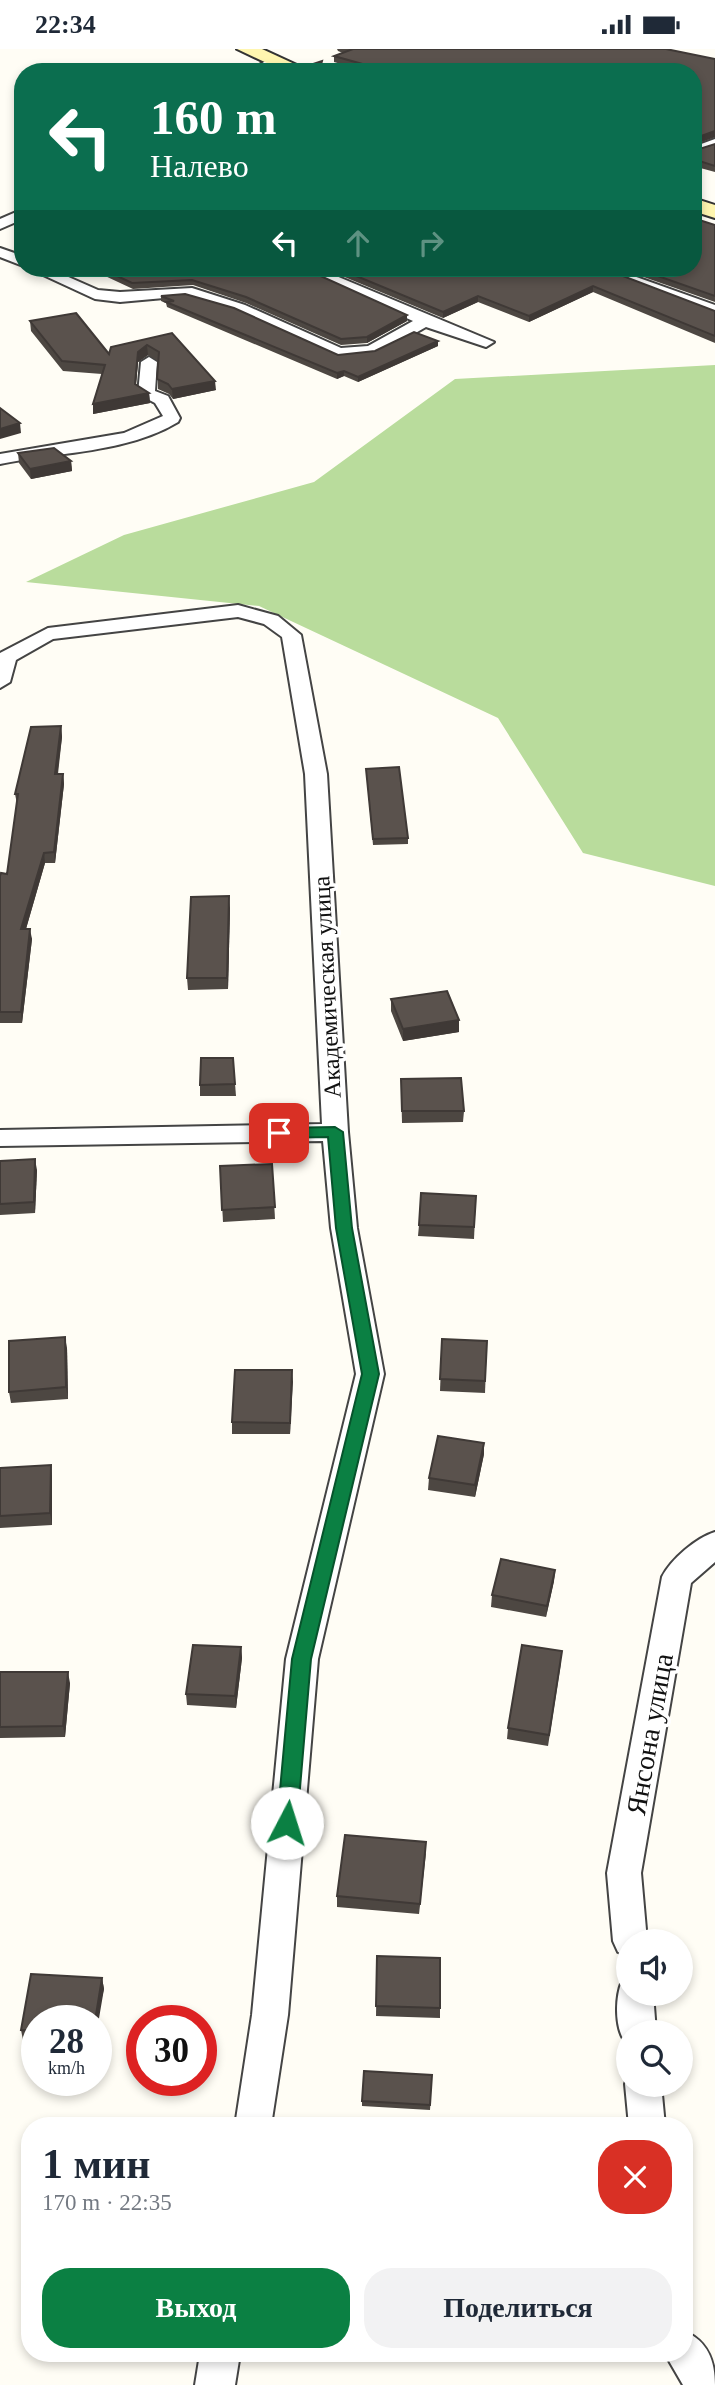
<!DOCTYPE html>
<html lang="ru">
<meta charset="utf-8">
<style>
:root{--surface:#fff;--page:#f2f2f3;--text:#1f2937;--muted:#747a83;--accent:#0b8043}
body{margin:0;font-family:Georgia,serif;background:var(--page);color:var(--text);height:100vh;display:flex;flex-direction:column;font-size:26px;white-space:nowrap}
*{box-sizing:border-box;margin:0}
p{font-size:23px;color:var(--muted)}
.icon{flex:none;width:38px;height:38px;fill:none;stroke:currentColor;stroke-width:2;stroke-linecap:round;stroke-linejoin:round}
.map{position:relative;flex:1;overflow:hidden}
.side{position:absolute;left:21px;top:2068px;width:672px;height:245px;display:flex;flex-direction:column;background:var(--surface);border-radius:28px;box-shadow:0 4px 10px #0003}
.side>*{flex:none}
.top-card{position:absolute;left:14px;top:14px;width:688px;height:214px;border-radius:28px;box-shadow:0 4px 10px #0003;background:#0b6e4f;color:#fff;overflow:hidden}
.buttons{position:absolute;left:616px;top:1880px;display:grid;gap:14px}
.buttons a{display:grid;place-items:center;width:77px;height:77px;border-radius:50%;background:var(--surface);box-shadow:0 4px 10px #0003;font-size:35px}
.speed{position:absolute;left:21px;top:1956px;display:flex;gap:14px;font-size:35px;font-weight:700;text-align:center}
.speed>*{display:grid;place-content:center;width:91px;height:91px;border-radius:50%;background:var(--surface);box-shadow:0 4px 10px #0003;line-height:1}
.speed small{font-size:18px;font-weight:400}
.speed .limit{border:10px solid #d22;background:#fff;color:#111}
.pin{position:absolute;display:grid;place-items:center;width:60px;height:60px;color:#fff;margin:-30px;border-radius:14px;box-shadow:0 4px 10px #0006}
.me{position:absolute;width:77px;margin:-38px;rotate:5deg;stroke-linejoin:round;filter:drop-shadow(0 0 5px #0008)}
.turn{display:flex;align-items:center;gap:24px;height:147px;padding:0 21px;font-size:32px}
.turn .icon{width:91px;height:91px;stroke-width:2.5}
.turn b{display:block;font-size:49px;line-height:60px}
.lanes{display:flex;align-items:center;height:66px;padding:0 21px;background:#0003;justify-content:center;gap:35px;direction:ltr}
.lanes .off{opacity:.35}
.round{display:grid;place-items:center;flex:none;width:74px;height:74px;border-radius:28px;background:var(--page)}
.head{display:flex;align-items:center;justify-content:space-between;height:119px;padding:0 21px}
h1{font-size:42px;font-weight:700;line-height:52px}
.cta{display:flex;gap:14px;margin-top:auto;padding:14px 21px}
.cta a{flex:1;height:80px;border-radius:28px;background:var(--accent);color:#fff;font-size:28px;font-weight:700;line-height:80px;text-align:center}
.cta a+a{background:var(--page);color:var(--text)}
.status{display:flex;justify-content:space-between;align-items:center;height:49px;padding:0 35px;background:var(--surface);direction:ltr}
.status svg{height:19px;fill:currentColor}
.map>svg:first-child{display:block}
.forest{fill:#b9dc9c}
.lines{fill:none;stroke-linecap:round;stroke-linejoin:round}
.street-casing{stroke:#444;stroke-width:4}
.secondary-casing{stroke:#333;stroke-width:4}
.street{fill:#fff;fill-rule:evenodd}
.secondary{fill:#fff6b0;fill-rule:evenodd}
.wall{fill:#4d4742}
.shaded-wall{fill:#3f3936}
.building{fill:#5a524d;stroke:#3f3936;stroke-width:2}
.route{fill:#0b8043;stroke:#07532c;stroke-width:2}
.labels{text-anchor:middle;stroke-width:7;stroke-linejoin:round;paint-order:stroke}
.street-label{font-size:24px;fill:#111;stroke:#fff}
.near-street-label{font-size:28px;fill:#111;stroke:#fff}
</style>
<div class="status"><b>22:34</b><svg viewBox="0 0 49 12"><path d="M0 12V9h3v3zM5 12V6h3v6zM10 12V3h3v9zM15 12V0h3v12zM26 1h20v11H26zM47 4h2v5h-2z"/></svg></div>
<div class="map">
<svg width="715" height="2336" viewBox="0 0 715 2336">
<rect width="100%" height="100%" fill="#fffdf5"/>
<path class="forest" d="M 715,316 L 715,837 L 583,804 L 498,669 L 259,557 L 26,533 L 124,486 L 314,433 L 455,330 Z"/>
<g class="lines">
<defs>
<g id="street">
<path d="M 272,8 L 282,11 L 264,23 L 248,23 Z"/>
<path d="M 715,90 L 715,99 L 693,107 L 693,98 Z"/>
<path d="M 23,160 L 23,170 L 0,180 L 0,170 Z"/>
<path d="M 0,199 L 23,207 L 23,217 L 0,208 Z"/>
<path d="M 28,219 L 48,219 L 98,241 L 120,243 L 192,239 L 245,256 L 341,299 L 368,297 L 413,272 L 297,219 L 317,219 L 494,293 L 486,298 L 426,278 C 397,294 373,312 338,308 L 235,262 L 186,247 L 120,253 L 95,250 Z"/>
<path d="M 589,219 L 611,219 L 715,256 L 715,266 Z"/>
<path d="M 149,308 L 157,313 L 155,342 L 168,347 L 180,369 L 178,373 C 127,404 58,403 0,415 L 0,405 L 124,384 L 163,367 L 155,354 L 138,345 L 141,313 Z"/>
<path d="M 238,556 L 278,567 L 301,586 L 327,725 L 348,1083 L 357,1179 L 384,1325 L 318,1610 L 288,1966 L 271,2077 L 235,2077 L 252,1966 L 286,1610 L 356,1325 L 331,1179 L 323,1092 L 0,1097 L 0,1081 L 322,1075 L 305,725 L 282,588 L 264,575 L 238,568 L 53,590 L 16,611 L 10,633 L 0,639 L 0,604 L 48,579 Z"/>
<path d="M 715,1483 L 715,1513 L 691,1534 L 641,1824 L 647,1892 L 628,1892 L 628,1907 L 618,1903 L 613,1892 L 607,1824 L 662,1528 C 671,1510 696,1489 715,1483 Z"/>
<path d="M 628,1930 L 628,1944 L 653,1944 L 656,1983 L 628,1983 L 628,1996 C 614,1983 615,1949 622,1932 Z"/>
<path d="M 628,2027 L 628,2035 L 661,2035 L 665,2077 L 629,2077 L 625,2035 Z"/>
<path d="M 684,2282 C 708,2292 715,2312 715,2336 L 683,2336 L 665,2305 L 684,2305 Z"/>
<path d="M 200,2305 L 240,2305 L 235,2336 L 195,2336 Z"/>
</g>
<g id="secondary">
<path d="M 237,0 L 262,0 L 312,23 L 286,23 Z"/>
<path d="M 693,149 L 715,156 L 715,169 L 693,162 Z"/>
</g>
</defs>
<use href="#street" class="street-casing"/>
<use href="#secondary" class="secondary-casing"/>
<use href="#street" class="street"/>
<use href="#secondary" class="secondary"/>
</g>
<g class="wall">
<path d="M 337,0 L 666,0 L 715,10 L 715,88 L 693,96 L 693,23 L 369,23 L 334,13 L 334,7 L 343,4 L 338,2 Z"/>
<path d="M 715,95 L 715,123 L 693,117 L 693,102 Z"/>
<path d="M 715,176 L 715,253 L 618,219 L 693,219 Z"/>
<path d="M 88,219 L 303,219 L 407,266 L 407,272 L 367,294 L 341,296 L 246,254 L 193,236 L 133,240 Z"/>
<path d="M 323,219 L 602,219 L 715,262 L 715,294 L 593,243 L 529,273 L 478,253 L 443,269 Z"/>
<path d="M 161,247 L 338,306 L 438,297 L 358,333 L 344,327 L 337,330 L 167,258 L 166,254 L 161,252 Z"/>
<path d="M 30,272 L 109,305 L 172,284 L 216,341 L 173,350 L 169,345 L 158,340 L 158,312 L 148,306 L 138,313 L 136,336 L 149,344 L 150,354 L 93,365 L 102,325 L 63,322 L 31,282 Z"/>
<path d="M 18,404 L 71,412 L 72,422 L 31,430 L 19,414 Z"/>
<path d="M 61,677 L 62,688 L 58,725 L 63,725 L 64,735 L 55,814 L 45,814 L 26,880 L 32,890 L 22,974 L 0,974 L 0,827 L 7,825 L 17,755 L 15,745 Z"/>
<path d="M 366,720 L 408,789 L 408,795 L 373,796 Z"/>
<path d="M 230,859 L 228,940 L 188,941 L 187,929 Z"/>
<path d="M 391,950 L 459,983 L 403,992 L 391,962 Z"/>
<path d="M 233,1009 L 236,1047 L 200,1047 L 200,1036 Z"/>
<path d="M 401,1030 L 464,1062 L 463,1073 L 402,1074 Z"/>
<path d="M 0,1112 L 37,1121 L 35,1164 L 0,1166 Z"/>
<path d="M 272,1115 L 275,1170 L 223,1173 L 220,1117 Z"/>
<path d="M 476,1147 L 474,1190 L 418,1187 L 419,1176 Z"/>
<path d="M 442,1290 L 487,1292 L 485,1344 L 440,1342 Z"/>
<path d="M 67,1299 L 68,1350 L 11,1354 L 9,1343 Z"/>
<path d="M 292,1321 L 290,1385 L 232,1385 L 232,1373 Z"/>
<path d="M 484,1405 L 475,1448 L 428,1441 L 429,1429 Z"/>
<path d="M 51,1416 L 52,1428 L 52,1476 L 0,1479 L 0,1419 Z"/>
<path d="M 555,1521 L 554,1532 L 546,1568 L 491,1558 L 492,1546 Z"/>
<path d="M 241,1598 L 242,1609 L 236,1659 L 187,1656 L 186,1645 Z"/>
<path d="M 561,1614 L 548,1697 L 507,1690 L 508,1679 Z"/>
<path d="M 0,1623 L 70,1634 L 65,1688 L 0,1689 Z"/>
<path d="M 426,1804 L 419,1865 L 337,1858 L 337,1847 Z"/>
<path d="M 377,1907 L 440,1959 L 440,1969 L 376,1967 Z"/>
<path d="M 102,1929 L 104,1940 L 96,1972 L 37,1972 L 37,1992 L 23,1991 L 21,1981 Z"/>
<path d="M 432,2026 L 430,2061 L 362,2057 L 362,2052 Z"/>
</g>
<g class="shaded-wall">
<path d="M 715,82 L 715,88 L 693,96 L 693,90 Z"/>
<path d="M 593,237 L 593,243 L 529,273 L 529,267 Z"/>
<path d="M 478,247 L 478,253 L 443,269 L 443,263 Z"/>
<path d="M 407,266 L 407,272 L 367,294 L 367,288 Z"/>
<path d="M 438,292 L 438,297 L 358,333 L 358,328 Z"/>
<path d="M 147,296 L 148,306 L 138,313 L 135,345 L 135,335 L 138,303 Z"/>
<path d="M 344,322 L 344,327 L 337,330 L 337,324 Z"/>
<path d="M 215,332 L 216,341 L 173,350 L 172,340 Z"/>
<path d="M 149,344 L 150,354 L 93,365 L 93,355 Z"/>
<path d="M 20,374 L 21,384 L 0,390 L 0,380 Z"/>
<path d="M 71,412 L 72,422 L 31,430 L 30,420 Z"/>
<path d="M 61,677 L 62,688 L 56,735 L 55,725 Z"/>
<path d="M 63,725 L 64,735 L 55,814 L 54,803 Z"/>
<path d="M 44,804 L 45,814 L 23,890 L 21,880 Z"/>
<path d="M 229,847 L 230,859 L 228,940 L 227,929 Z"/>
<path d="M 30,880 L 32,890 L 22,974 L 21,963 Z"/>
<path d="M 459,971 L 459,983 L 403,992 L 403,980 Z"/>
<path d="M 35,1110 L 37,1121 L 35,1164 L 34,1153 Z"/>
<path d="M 65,1288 L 67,1299 L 68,1350 L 66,1338 Z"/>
<path d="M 292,1321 L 293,1333 L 290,1385 L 290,1374 Z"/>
<path d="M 484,1394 L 484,1405 L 475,1448 L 475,1436 Z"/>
<path d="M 51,1416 L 52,1428 L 52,1476 L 50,1464 Z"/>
<path d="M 555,1521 L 554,1532 L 546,1568 L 547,1557 Z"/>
<path d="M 241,1598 L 242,1609 L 236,1659 L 235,1647 Z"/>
<path d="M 68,1623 L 70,1634 L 65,1688 L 63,1677 Z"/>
<path d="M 102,1929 L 104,1940 L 96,1987 L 96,1972 L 95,1972 Z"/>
</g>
<g class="building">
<path d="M 351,0 L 666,0 L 715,10 L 715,82 L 693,90 L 693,23 L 391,23 L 334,7 L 353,0 Z"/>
<path d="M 322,12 L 319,23 L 291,23 L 298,20 L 312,20 L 313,15 Z"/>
<path d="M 715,95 L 715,117 L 693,110 L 693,102 Z"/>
<path d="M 693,169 L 715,176 L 715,247 L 635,219 L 693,219 Z"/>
<path d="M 100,219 L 303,219 L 407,266 L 367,288 L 341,290 L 246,248 L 192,231 L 132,234 Z"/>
<path d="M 337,219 L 602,219 L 715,262 L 715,287 L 593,237 L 529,267 L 478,247 L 443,263 Z"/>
<path d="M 185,245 L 234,259 L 338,306 L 375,302 L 414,283 L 438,292 L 358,328 L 344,322 L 337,324 L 166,253 L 174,252 L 161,247 Z"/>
<path d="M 76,264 L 109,305 L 111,298 L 172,284 L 215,332 L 172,340 L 168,335 L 157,330 L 159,303 L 147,296 L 138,303 L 135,335 L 149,344 L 93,355 L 105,316 L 62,312 L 30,272 Z"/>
<path d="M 0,359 L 20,374 L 0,380 Z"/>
<path d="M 54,399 L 71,412 L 30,420 L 18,404 Z"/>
<path d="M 61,677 L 55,725 L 63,725 L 54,803 L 44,804 L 21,880 L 30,880 L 21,963 L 0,963 L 0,827 L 1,824 L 7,825 L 18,745 L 15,745 L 31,678 Z"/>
<path d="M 399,718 L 408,789 L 373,790 L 366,720 Z"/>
<path d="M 229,847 L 227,929 L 187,929 L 191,848 Z"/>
<path d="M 447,942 L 459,971 L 403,980 L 391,950 Z"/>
<path d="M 201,1009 L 233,1009 L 235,1035 L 200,1036 Z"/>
<path d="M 461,1029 L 464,1062 L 402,1062 L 401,1030 Z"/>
<path d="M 35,1110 L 34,1153 L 0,1155 L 0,1112 Z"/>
<path d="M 272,1115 L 275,1158 L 222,1161 L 220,1117 Z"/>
<path d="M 421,1144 L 476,1147 L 474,1178 L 419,1176 Z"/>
<path d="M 65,1288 L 66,1338 L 9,1343 L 9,1292 Z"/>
<path d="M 442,1290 L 487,1292 L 485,1332 L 440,1330 Z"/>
<path d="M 235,1321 L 292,1321 L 290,1374 L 232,1373 Z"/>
<path d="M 438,1387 L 484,1394 L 475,1436 L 429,1429 Z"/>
<path d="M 51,1416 L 50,1464 L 0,1467 L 0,1419 Z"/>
<path d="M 501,1510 L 555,1521 L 547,1557 L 492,1546 Z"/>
<path d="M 193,1596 L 241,1598 L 235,1647 L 186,1645 Z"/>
<path d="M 522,1596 L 562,1602 L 549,1686 L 508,1679 Z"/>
<path d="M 0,1623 L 68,1623 L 63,1677 L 0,1678 Z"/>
<path d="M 345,1786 L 426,1793 L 420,1855 L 337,1847 Z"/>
<path d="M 377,1907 L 440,1909 L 440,1959 L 376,1957 Z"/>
<path d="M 31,1925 L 102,1929 L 95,1972 L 37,1972 L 37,1982 L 21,1981 Z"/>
<path d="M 364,2022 L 432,2026 L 430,2056 L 362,2052 Z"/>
</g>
<path class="route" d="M 335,1078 L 343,1083 L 352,1179 L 379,1325 L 311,1610 L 297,1774 L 294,1781 L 287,1783 L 280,1781 L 277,1774 L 292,1610 L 362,1325 L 336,1179 L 328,1088 L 279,1089 L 272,1084 L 279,1079 Z"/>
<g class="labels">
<g class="street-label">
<text transform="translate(327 938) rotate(-93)" y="8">Академическая улица</text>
</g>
<g class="near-street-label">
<text transform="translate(649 1685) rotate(-80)" y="10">Янсона улица</text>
</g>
</g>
</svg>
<div class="buttons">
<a><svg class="icon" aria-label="sound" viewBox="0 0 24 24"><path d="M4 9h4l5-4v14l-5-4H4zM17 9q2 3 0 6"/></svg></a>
<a><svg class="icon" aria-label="search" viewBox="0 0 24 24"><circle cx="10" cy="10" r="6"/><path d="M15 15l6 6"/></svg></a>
</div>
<div class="speed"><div>28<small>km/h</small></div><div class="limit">30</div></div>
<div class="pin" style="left:279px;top:1084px;background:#d93025"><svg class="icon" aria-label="arrive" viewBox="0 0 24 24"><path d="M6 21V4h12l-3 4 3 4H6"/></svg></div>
<svg class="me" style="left:287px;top:1774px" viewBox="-20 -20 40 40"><circle r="19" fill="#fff"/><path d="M0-13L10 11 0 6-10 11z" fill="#0b8043"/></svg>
<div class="top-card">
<div class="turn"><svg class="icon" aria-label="left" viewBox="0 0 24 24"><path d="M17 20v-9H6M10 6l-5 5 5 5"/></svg><div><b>160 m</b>Налево</div></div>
<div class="lanes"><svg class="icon" aria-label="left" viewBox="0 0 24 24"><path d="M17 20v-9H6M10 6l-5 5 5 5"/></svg><svg class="icon off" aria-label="ahead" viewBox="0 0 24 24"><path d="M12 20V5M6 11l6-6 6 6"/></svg><svg class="icon off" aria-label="right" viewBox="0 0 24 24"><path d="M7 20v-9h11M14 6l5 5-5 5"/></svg></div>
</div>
<section class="side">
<div class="head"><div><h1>1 мин</h1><p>170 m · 22:35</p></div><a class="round" style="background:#d93025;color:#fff"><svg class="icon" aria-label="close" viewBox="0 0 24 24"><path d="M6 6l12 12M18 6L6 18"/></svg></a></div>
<div class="cta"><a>Выход</a><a>Поделиться</a></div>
</section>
</div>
